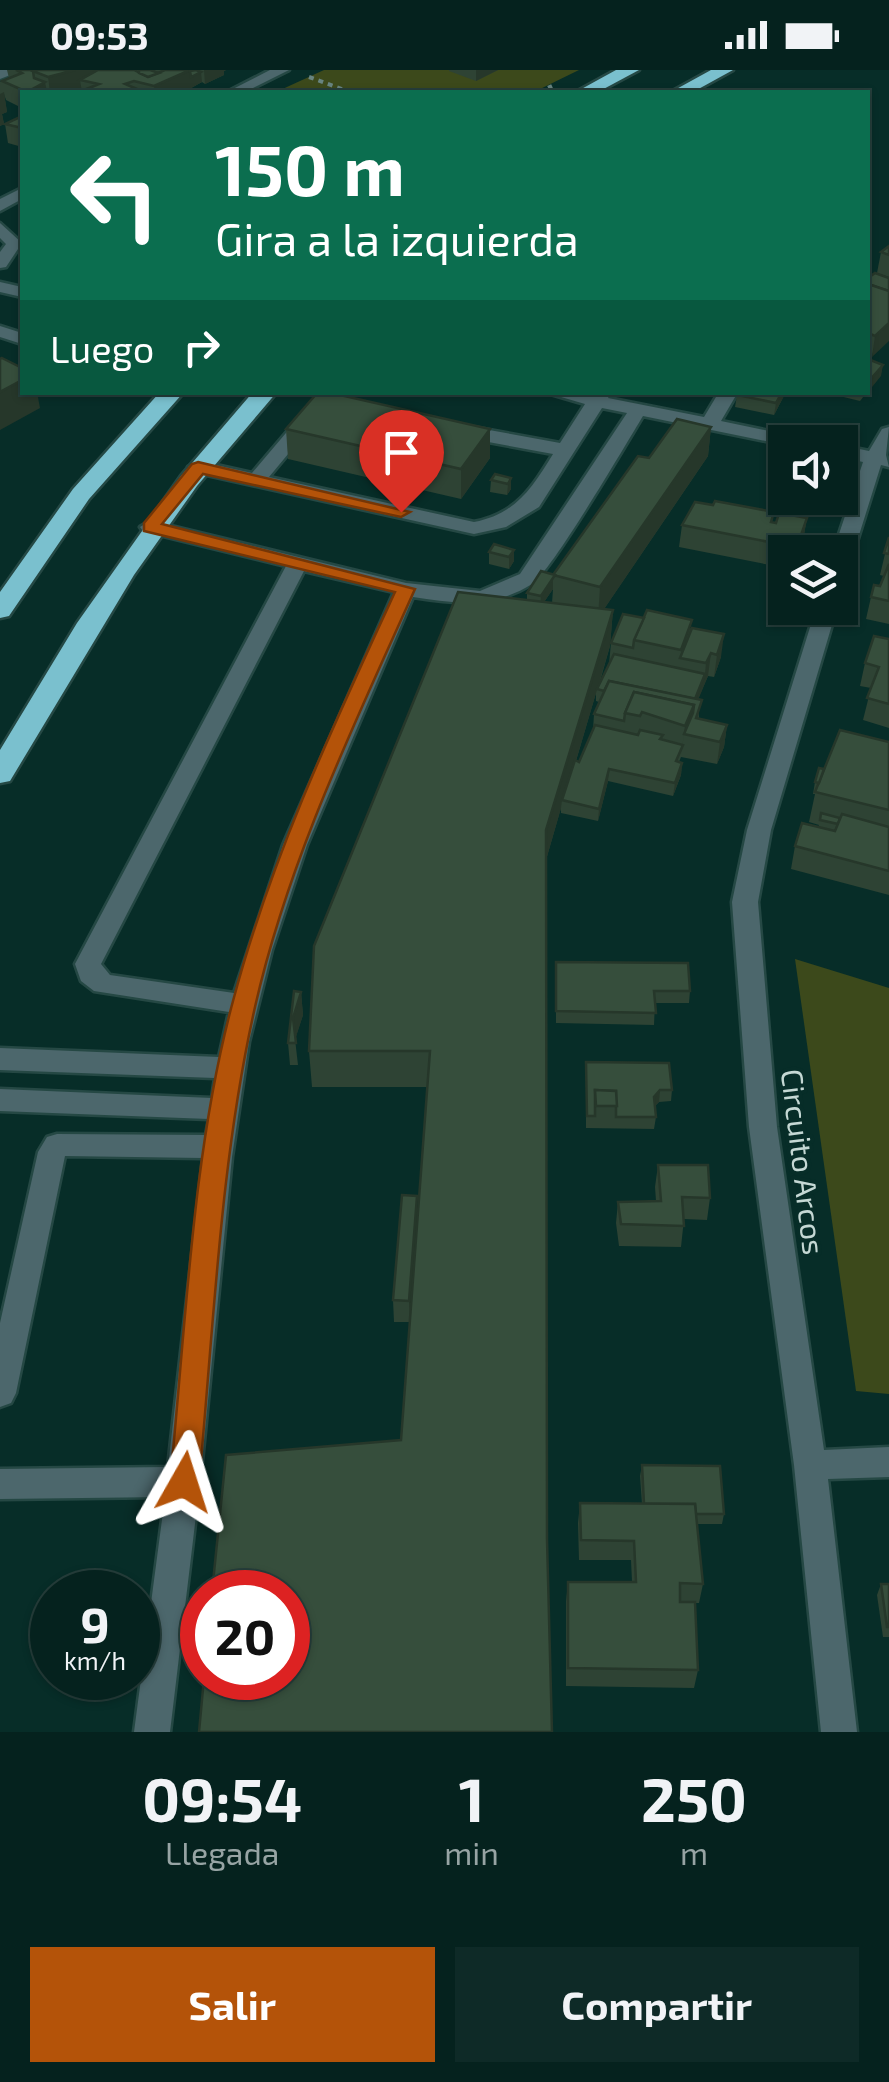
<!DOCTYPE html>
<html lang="es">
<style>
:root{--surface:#05221e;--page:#0e2a27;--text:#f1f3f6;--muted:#97a4a4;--line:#263f3c;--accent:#b45309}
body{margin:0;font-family:"Exo 2",sans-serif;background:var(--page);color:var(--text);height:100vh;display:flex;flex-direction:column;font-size:38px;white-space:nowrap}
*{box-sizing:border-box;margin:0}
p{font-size:32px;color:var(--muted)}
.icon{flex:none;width:55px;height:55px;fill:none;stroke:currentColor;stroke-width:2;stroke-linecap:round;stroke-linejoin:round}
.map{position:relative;height:1662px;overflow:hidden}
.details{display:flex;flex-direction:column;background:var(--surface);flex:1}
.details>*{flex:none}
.hud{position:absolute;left:20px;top:20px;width:850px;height:305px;border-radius:0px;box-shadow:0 2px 8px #0004,0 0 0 2px var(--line);background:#0b6e4f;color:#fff;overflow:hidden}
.fabs{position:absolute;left:768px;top:355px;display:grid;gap:20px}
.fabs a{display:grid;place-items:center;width:90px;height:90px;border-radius:0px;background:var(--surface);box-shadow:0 2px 8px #0004,0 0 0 2px var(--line);font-size:50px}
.speed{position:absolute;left:30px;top:1500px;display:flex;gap:20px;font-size:50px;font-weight:700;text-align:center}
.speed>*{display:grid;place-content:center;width:130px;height:130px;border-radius:50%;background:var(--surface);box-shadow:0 2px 8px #0004,0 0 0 2px var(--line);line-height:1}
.speed small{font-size:25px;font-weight:400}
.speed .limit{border:15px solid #d22;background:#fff;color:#111}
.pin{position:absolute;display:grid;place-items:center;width:85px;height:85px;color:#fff;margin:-102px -42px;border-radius:50% 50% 50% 0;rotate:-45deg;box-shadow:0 0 10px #0007}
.pin .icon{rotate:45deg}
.me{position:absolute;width:110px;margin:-55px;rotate:6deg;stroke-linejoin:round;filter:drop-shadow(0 0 8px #0008)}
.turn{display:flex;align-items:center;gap:35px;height:210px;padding:0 30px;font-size:45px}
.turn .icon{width:130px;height:130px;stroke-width:2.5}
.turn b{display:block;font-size:70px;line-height:85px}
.then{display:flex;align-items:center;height:95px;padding:0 30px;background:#0003;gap:20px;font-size:38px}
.eta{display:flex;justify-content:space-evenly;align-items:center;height:170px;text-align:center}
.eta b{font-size:60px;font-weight:700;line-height:70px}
.button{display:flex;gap:20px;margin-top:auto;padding:20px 30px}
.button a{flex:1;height:115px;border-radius:0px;background:var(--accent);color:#fff;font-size:40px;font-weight:700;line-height:115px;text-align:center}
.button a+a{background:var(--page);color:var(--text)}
.status{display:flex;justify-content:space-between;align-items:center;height:70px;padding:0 50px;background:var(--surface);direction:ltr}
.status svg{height:28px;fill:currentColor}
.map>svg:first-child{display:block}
.green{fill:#3c491b}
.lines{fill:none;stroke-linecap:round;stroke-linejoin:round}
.minor-casing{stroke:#254844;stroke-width:5}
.highway-casing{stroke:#254844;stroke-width:5}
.path{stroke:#688480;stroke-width:4;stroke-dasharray:5 5;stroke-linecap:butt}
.minor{fill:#4c676c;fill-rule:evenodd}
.highway{fill:#7ac0ce;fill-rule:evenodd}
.wall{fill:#2e4334;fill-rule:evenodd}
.shaded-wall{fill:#26372a}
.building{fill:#364e3c;stroke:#26372a;stroke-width:2.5}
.route{fill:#b45309;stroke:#753606;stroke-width:2.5}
.labels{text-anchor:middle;stroke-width:8;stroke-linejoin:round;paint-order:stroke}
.street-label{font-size:30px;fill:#c5d8d4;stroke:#072d28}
</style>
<div class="status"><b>09:53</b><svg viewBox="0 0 49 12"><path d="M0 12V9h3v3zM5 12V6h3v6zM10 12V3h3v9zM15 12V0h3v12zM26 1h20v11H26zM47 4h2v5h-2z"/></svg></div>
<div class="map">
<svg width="889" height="1662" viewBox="0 0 889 1662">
<rect width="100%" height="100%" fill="#072d28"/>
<g class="green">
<path d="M 324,0 L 579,0 L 534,22 L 276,22 Z"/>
<path d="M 795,889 L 889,918 L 889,1324 L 856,1321 Z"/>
</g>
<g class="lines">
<defs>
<g id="minor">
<path d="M 0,0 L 23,0 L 0,9 Z"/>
<path d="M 270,0 L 289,0 L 245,22 L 227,22 Z"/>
<path d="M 22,118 L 22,129 L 0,141 L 0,129 Z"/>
<path d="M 0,153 L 22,173 L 6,197 L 0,198 L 0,182 L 6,174 L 0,168 Z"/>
<path d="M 0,212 L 22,217 L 22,227 L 0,222 Z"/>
<path d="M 0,256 L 22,263 L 22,274 L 0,267 Z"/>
<path d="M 544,322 L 611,322 L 608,328 L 704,347 L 719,322 L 738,322 L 721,351 L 803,368 L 806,372 L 785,375 L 643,346 C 626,374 551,502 532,514 C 494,538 456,534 413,527 L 307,775 L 272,880 L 249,972 L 232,1087 L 200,1412 L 170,1662 L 134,1662 L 165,1427 L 0,1429 L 0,1399 L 168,1397 L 203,1088 L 65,1086 L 16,1323 L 11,1333 L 0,1337 L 0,1253 L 38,1082 L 47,1067 L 57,1064 L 206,1065 L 209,1049 L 0,1041 L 0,1019 L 212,1028 L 215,1008 L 0,1000 L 0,978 L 219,987 L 229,942 L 94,921 L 81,911 L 75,894 L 286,496 L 143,461 L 140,457 L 150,451 L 406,513 L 480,521 L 520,504 L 627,343 L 602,338 L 539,437 L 506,457 L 474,464 L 198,403 L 188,397 L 198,391 L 252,403 L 302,344 L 309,342 L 318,348 L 269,407 L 474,452 C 516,444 532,418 553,384 L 456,366 L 447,360 L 456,354 L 560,373 L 585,334 ZM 304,501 L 394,522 L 283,775 L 234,923 L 110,905 L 101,894 Z"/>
<path d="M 889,357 L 886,385 L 889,397 L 881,395 L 850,494 L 840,500 L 840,482 L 833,482 L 863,392 L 840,387 L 840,375 L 869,381 L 882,359 Z"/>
<path d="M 816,538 L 837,538 L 771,760 L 758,832 L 777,1057 L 824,1380 L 889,1377 L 889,1407 L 828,1409 L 857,1662 L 821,1662 L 794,1395 L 749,1057 L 732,832 L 747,760 Z"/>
</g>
<g id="highway">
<path d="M 616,0 L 639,0 L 598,22 L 576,22 Z"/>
<path d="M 711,0 L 733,0 L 693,22 L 671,22 Z"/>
<path d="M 160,322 L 184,322 L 89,429 L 9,546 L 0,548 L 0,522 L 73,419 Z"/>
<path d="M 253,322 L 277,322 L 197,416 L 134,505 L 10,711 L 0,713 L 0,680 L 77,553 L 181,406 Z"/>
</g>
</defs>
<use href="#minor" class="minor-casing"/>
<use href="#highway" class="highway-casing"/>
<g class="path">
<path d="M 309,7 L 350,22"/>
<path d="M 539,22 L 552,16"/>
</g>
<use href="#minor" class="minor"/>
<use href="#highway" class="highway"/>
</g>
<g class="wall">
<path d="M 7,0 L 226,0 L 224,1 L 224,5 L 205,14 L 202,12 L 184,22 L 22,22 L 22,38 L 6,30 L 4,24 L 7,42 L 2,44 L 4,54 L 0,56 L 0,12 L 9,8 Z"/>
<path d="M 449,0 L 498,0 L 476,11 L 449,1 Z"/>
<path d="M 22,46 L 22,77 L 8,73 L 5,54 Z"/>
<path d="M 889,176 L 889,207 L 877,203 L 881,182 Z"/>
<path d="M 868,208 L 889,208 L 872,287 L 868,286 Z"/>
<path d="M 786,322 L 774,345 L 735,337 L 737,325 Z"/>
<path d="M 823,322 L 867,322 L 860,331 Z"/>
<path d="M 711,357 L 708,386 L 604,539 L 613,540 L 610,576 L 599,615 L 609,594 L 611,573 L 692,558 L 721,587 L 714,607 L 708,606 L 698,629 L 699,648 L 727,655 L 724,677 L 717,694 L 681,687 L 679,692 L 682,693 L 681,705 L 673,726 L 608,711 L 598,751 L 561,743 L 561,738 L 546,790 L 401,1370 L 428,1017 L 312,1017 L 309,981 L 527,530 L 527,523 L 554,504 L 649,388 ZM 553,519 L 552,533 L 544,532 ZM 596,623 L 596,631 L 599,632 L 594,644 L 593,660 L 579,692 L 576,691 Z"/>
<path d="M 286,359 L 490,359 L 490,388 L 461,429 L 288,389 Z"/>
<path d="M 511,408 L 511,419 L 507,425 L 490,422 L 491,410 Z"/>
<path d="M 713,435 L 774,442 L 772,452 L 776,453 L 807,448 L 803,470 L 799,482 L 785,482 L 785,498 L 679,477 L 682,455 Z"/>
<path d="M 889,467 L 889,554 L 866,549 L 871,527 L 880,516 L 884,506 L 880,505 Z"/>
<path d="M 514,480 L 514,491 L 509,499 L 489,494 L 489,482 Z"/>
<path d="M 889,569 L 889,658 L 863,650 L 871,618 L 860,616 L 865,593 Z"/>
<path d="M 889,672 L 889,825 L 791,799 L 795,776 L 818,757 L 819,755 L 809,752 L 815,724 L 813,724 L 815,712 L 824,699 Z"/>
<path d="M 556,892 L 690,921 L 689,933 L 655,933 L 654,955 L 556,953 Z"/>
<path d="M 301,922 L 303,945 L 295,969 L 298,995 L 290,995 L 288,973 Z"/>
<path d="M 586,992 L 672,1020 L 671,1031 L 659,1032 L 655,1036 L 656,1047 L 654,1059 L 586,1058 Z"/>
<path d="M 658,1095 L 710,1128 L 707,1150 L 684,1149 L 681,1177 L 619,1176 L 616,1153 L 618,1132 L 656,1131 L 655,1117 Z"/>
<path d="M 417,1126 L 410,1252 L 394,1252 L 393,1230 Z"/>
<path d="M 642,1395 L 724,1444 L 722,1454 L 697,1454 L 703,1514 L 699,1533 L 695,1533 L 698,1600 L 694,1618 L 566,1616 L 566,1531 L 568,1512 L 632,1512 L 631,1490 L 579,1490 L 578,1453 L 580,1433 L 642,1434 L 640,1406 Z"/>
<path d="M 881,1514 L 889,1514 L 889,1567 L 883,1567 L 877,1525 Z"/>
</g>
<g class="shaded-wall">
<path d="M 75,0 L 116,0 L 80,10 L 82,22 L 50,22 L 48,7 Z"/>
<path d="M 181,0 L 201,2 L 202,12 L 184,22 L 155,22 L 154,16 Z"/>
<path d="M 204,0 L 226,0 L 224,1 L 224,5 L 205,14 Z"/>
<path d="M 476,0 L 498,0 L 476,11 Z"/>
<path d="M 45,12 L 47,22 L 27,22 Z"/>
<path d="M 4,22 L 7,42 L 0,45 L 0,24 Z"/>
<path d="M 2,44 L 4,54 L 0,56 L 0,45 Z"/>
<path d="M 889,253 L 889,271 L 872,287 L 875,266 Z"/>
<path d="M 883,295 L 881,306 L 868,322 L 868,312 Z"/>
<path d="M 22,310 L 22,322 L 37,322 L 40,338 L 0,360 L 0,322 Z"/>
<path d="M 782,322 L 786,322 L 774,345 L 776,333 Z"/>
<path d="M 711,357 L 708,386 L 598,548 L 600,517 Z"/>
<path d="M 490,359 L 490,388 L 461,429 L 461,399 Z"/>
<path d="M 511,408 L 511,419 L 507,425 L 508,414 Z"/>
<path d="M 807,448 L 803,470 L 799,482 L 796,482 Z"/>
<path d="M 514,480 L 514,491 L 509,499 L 509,487 Z"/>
<path d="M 553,507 L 553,519 L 540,538 L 541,526 Z"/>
<path d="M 613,540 L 610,576 L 564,731 L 562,730 L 561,738 L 544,797 L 546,760 Z"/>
<path d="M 724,564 L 721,587 L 714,607 L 717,585 Z"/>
<path d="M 711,583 L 708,606 L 684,664 L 681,687 L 685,656 L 705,604 L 706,593 Z"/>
<path d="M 727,655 L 724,677 L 717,694 L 720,672 Z"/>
<path d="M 682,693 L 681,705 L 673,726 L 675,713 Z"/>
<path d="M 609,699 L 608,711 L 598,751 L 599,739 Z"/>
<path d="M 301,922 L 303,945 L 295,970 L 293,948 Z"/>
<path d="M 660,1020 L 659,1032 L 652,1039 L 654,1027 Z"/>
<path d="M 417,1126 L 418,1148 L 410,1252 L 409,1231 Z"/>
</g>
<g class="building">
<path d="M 16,0 L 35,0 L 33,1 L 34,8 L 45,12 L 27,22 L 2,11 L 22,3 Z"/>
<path d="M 35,0 L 75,0 L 48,7 L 33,1 Z"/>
<path d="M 98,0 L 134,0 L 148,7 L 165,0 L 190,0 L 154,16 L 134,11 L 125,14 L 137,19 L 129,22 L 79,22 L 99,14 L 80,10 Z"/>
<path d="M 139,0 L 155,0 L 153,1 L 159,3 L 148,7 L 139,3 Z"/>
<path d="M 196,0 L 201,2 L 191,7 L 190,1 Z"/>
<path d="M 22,46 L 22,58 L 5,54 Z"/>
<path d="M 889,176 L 889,185 L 881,182 Z"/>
<path d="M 875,203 L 889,208 L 889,221 L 871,215 L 868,208 Z"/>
<path d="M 868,214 L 889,221 L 889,253 L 875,266 L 868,263 Z"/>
<path d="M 2,288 L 22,298 L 22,310 L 0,322 L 0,289 Z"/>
<path d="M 868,289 L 883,295 L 868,312 Z"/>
<path d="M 318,322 L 327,322 L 490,359 L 461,399 L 286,359 Z"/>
<path d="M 739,322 L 782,322 L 776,333 L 737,325 Z"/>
<path d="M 677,349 L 711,357 L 600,517 L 553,505 L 638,386 L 649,388 Z"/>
<path d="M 495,404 L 511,408 L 508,414 L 491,410 Z"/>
<path d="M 715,431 L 774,442 L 771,452 L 776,453 L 779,443 L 807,448 L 800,468 L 772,467 L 769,472 L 682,455 L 695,432 L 713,435 Z"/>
<path d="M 889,467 L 889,484 L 884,483 Z"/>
<path d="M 494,474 L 514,480 L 509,487 L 489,482 Z"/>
<path d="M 786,476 L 798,479 L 796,482 L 785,482 L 785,486 L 768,483 L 771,477 L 784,480 Z"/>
<path d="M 889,494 L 889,531 L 871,527 L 874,515 L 880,516 Z"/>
<path d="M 541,501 L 555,505 L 541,526 L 527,523 Z"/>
<path d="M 458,522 L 613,540 L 546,760 L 547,1469 L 552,1662 L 199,1662 L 204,1608 L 288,1608 L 288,1522 L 212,1522 L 226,1385 L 401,1370 L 430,981 L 309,981 L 314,876 Z"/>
<path d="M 647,540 L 692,550 L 681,580 L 634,570 Z"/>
<path d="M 623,544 L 644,548 L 634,570 L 633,578 L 611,573 Z"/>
<path d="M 692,558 L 724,564 L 717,585 L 711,583 L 706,593 L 680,588 Z"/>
<path d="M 874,566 L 889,569 L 889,634 L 867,628 L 879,597 L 865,593 Z"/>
<path d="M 614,584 L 705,604 L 695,629 L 609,611 L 604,621 L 597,619 Z"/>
<path d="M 609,611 L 702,630 L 696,648 L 727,655 L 720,672 L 684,664 L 693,643 L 694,635 L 634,622 L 625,643 L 624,651 L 594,644 Z"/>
<path d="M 634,622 L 694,635 L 685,656 L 642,642 L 640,646 L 625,643 Z"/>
<path d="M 595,655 L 638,665 L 640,660 L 663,665 L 660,669 L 683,675 L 676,691 L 682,693 L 675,713 L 609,699 L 599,739 L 562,730 L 575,690 L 579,692 Z"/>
<path d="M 840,660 L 889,672 L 889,740 L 815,722 Z"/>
<path d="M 819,698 L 824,699 L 819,713 L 815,712 Z"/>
<path d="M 821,743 L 840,748 L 838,754 L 820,750 Z"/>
<path d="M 842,744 L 889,757 L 889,801 L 795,776 L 802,753 L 835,761 Z"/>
<path d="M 556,892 L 688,893 L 690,921 L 654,921 L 656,943 L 556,941 Z"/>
<path d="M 294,921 L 301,922 L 293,948 L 296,973 L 288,973 Z"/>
<path d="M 586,992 L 669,993 L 672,1020 L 660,1020 L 654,1027 L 656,1047 L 616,1047 L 616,1021 L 595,1020 L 595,1046 L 587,1046 Z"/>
<path d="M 595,1020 L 616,1021 L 617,1036 L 596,1036 Z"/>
<path d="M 658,1095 L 708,1095 L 710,1128 L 682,1127 L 684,1156 L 621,1154 L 618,1132 L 661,1131 Z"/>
<path d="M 402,1125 L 417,1126 L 409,1231 L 393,1230 Z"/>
<path d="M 642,1395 L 720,1396 L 724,1444 L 696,1444 L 695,1434 L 644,1434 Z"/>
<path d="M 580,1433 L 695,1434 L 703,1514 L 680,1513 L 680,1532 L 695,1532 L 698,1600 L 568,1598 L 568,1512 L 636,1512 L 634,1471 L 581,1470 Z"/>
<path d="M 881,1514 L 889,1514 L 889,1557 L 887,1557 Z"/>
</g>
<path class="route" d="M 198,392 L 410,442 L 401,447 L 203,404 L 162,454 L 415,519 C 354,655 288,791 255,937 C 220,1092 214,1254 199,1412 L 195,1421 L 184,1426 L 174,1421 L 170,1412 C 186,1256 192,1082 233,931 C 271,788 333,656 395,522 L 144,461 L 144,453 L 192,394 Z"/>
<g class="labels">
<g class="street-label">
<text transform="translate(802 1092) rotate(83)" y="10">Circuito Arcos</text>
</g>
</g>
</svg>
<div class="fabs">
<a><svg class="icon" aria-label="sound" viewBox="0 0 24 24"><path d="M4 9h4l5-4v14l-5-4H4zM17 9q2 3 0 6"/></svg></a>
<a><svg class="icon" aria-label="layers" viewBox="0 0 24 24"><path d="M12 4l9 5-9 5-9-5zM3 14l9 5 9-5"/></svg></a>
</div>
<div class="speed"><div>9<small>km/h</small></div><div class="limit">20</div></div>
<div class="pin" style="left:401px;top:442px;background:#d93025"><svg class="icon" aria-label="arrive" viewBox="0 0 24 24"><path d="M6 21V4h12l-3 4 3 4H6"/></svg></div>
<svg class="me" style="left:184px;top:1412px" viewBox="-20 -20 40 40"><path d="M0-17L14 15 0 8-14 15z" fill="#b45309" stroke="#fff" stroke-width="4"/></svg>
<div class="hud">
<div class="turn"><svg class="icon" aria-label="left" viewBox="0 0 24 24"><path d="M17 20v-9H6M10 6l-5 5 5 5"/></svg><div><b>150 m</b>Gira a la izquierda</div></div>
<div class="then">Luego<svg class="icon" aria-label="right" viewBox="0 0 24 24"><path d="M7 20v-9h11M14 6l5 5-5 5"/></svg></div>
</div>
</div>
<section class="details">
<div class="eta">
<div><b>09:54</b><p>Llegada</p></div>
<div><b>1</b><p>min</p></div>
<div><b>250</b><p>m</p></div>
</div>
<div class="button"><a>Salir</a><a>Compartir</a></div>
</section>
